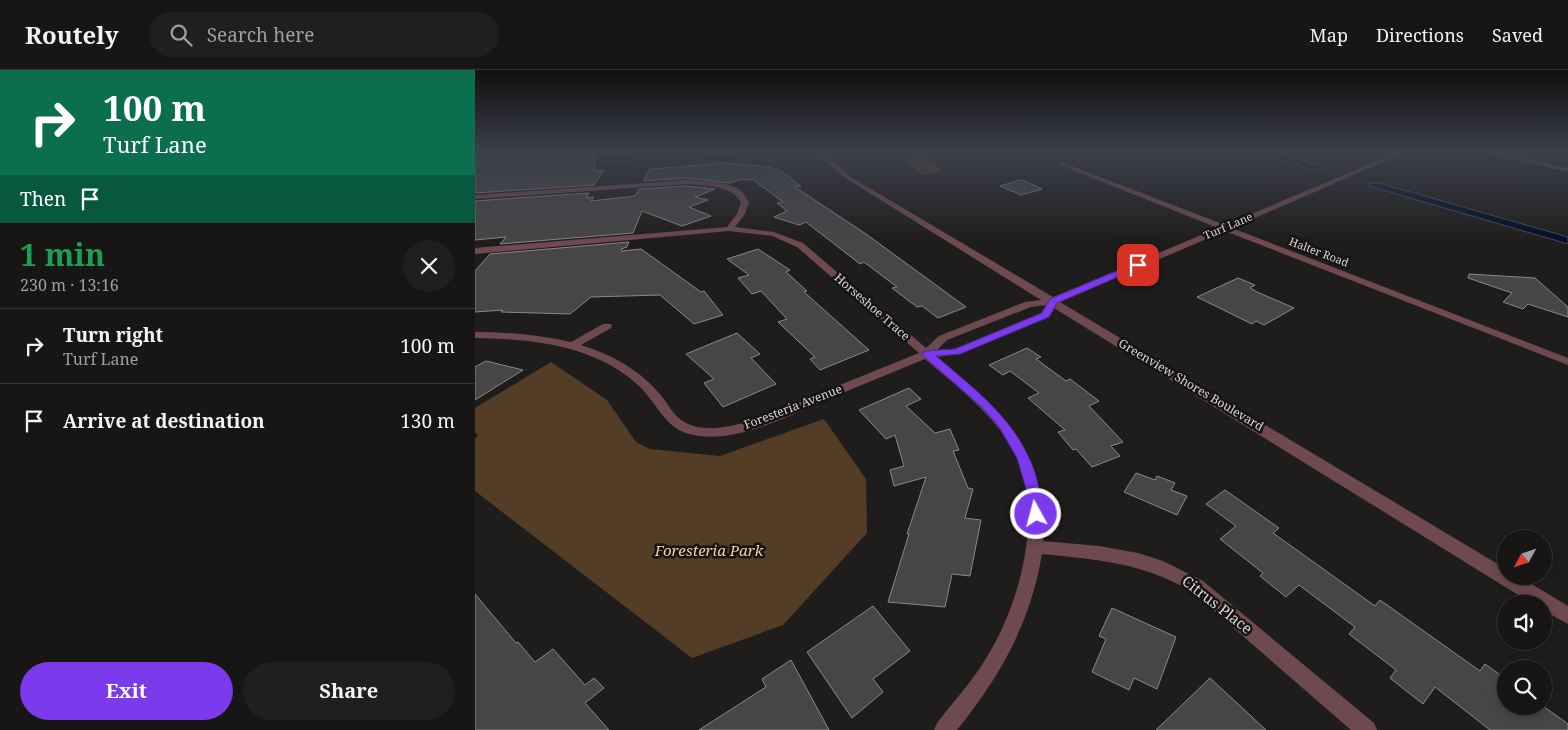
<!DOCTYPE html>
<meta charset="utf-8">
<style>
:root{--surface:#171614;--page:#201f1d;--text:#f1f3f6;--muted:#9e9fa0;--line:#363534;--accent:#7c3aed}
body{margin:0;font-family:"Noto Serif",serif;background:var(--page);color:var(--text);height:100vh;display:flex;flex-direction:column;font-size:19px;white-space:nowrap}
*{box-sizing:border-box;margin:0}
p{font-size:16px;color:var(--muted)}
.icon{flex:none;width:28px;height:28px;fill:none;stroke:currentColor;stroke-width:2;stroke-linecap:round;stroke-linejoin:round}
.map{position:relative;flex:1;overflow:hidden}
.drawer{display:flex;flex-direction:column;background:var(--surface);width:475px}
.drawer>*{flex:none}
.hud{background:#0b6e4f;color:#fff;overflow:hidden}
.needle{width:32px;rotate:230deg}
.tools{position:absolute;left:1022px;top:460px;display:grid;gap:10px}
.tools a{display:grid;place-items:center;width:55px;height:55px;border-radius:50%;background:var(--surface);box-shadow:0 2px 12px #0003,0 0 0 1px var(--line);font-size:25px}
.pin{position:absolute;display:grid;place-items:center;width:42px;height:42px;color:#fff;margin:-21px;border-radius:10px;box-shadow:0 2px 8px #0006}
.me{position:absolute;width:55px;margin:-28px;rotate:353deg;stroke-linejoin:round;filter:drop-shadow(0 0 4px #0008)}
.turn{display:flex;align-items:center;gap:18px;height:105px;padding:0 20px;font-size:22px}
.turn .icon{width:65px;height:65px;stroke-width:2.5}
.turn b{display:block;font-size:35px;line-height:42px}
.then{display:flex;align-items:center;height:48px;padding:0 20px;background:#0003;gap:10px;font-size:19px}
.round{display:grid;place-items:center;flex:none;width:52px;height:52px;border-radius:26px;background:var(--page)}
.overview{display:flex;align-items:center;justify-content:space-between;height:85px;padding:0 20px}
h1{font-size:30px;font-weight:700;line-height:38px;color:#1e9e55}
.cta{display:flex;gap:10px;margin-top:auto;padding:10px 20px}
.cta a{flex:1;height:58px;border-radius:30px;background:var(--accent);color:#fff;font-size:20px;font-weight:700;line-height:58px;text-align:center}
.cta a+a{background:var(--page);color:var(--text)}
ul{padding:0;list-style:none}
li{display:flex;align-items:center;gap:15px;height:75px;padding:0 20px;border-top:1px solid var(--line)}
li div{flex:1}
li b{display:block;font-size:19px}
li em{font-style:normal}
header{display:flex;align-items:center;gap:30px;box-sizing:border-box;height:70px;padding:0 25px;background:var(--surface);border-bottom:1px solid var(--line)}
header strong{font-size:24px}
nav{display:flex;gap:28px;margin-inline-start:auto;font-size:18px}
.search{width:350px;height:45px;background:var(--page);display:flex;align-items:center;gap:12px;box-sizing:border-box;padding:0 18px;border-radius:28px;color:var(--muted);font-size:19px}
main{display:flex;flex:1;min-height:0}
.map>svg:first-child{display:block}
.green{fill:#533d26}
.water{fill:#010e27;stroke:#424b5c}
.building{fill:#484547;stroke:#8b8889}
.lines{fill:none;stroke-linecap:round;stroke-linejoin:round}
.minor{fill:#6e4951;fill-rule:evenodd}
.route{fill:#7c3aed;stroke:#51269a}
.labels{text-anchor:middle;stroke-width:5;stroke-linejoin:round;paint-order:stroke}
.far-street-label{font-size:11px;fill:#d9d8d6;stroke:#161412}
.street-label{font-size:12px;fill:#d9d8d6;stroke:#161412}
.near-park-label{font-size:15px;font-style:italic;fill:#f9d0a8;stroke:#161412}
.near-street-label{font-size:15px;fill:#d9d8d6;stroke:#161412}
</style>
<header>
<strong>Routely</strong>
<div class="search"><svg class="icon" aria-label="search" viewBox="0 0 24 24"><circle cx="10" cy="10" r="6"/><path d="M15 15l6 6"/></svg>Search here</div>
<nav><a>Map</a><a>Directions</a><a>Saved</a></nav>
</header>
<main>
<section class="drawer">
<div class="hud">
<div class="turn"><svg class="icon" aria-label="right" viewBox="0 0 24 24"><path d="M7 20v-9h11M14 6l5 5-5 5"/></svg><div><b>100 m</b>Turf Lane</div></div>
<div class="then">Then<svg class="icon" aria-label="arrive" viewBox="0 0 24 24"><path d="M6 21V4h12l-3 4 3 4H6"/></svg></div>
</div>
<div class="overview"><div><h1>1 min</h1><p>230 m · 13:16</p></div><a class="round"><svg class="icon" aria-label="close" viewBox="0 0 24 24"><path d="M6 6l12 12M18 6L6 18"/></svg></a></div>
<ul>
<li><svg class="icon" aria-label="right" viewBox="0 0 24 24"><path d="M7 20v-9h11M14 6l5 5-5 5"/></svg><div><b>Turn right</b><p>Turf Lane</p></div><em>100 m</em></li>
<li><svg class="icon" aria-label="arrive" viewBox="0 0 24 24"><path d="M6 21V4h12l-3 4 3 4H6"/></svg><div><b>Arrive at destination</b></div><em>130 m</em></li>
</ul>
<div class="cta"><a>Exit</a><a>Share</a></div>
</section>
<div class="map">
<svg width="1093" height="660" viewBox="0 0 1093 660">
<rect width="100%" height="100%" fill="#1f1d1b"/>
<g class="green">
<path d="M 451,87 L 468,101 L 446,105 L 430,90 Z"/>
<path d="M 76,292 L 132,330 L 161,372 L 175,379 L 245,386 L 349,349 L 391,409 L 392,463 L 308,555 L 217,588 L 0,421 L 0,369 L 3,365 L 0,362 L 0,338 Z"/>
</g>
<g class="water">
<path d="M 184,82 L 267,82 L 0,101 L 0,94 Z"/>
<path d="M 776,82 L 796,82 L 849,97 L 852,99 L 839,100 Z"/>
<path d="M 895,113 L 904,113 L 1093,167 L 1093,174 L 894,116 Z"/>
</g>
<g class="building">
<path d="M 0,82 L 119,82 L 120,101 L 129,100 L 119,115 L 0,123 Z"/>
<path d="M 240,92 L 293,97 L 305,100 L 326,116 L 320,117 L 391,164 L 491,237 L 463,248 L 447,236 L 442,237 L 417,218 L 422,217 L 389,192 L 385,194 L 331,152 L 324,155 L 299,147 L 312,141 L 302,133 L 308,132 L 277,109 L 273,110 L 267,109 L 254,113 L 211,108 L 168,111 L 175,99 L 239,94 Z"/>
<path d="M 545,110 L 547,110 L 567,119 L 546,125 L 525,116 Z"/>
<path d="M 211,116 L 240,119 L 220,127 L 233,130 L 214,137 L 236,146 L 207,156 L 167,141 L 158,163 L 25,174 L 31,167 L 0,170 L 0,131 L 114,123 L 111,128 L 119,127 L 116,131 L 160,126 L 164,119 Z"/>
<path d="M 154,172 L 152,177 L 146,179 L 147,181 L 166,179 L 226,222 L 229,221 L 248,245 L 219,254 L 185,225 L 116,227 L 95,244 L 26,242 L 28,240 L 0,242 L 0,201 L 15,184 Z"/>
<path d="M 283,179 L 315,200 L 311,202 L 332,221 L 329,222 L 394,280 L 345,300 L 335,289 L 340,287 L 303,252 L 312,249 L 286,221 L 277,224 L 263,208 L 274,205 L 252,189 Z"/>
<path d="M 994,204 L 1060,208 L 1093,237 L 1093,247 L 1053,234 L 1048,239 L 1028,232 L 1037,223 L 993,208 Z"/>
<path d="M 763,208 L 780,215 L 775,218 L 782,222 L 819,238 L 789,255 L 781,251 L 777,254 L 722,227 Z"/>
<path d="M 262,263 L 285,284 L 276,288 L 301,314 L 248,337 L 229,313 L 239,309 L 211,284 Z"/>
<path d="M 552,278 L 566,287 L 561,289 L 591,311 L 595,309 L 624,331 L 614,336 L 648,372 L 636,376 L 645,386 L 617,397 L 601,379 L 598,380 L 583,362 L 590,360 L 553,328 L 564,323 L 535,301 L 528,305 L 514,295 Z"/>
<path d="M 11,291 L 48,300 L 0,330 L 0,297 Z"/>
<path d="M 434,318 L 446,329 L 431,336 L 460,363 L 475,359 L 484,380 L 478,381 L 493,418 L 498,419 L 490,448 L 506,450 L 495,506 L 477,504 L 470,537 L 413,532 L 434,464 L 432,464 L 451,407 L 419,416 L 415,400 L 429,396 L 420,365 L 411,369 L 384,340 Z"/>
<path d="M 661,403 L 680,410 L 682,406 L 700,413 L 696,420 L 712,426 L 702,445 L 649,422 Z"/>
<path d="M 750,420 L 804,458 L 798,463 L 900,536 L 905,530 L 1005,601 L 1010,594 L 1031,609 L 1031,636 L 1068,636 L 1093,654 L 1093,660 L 1015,660 L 960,617 L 948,634 L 915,608 L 921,600 L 874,564 L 880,557 L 824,515 L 811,527 L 785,506 L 788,503 L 745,469 L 761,456 L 731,434 Z"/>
<path d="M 0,524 L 41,573 L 43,572 L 60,592 L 78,579 L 110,615 L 119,608 L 129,618 L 110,633 L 134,660 L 0,660 Z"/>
<path d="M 398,536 L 435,581 L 398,609 L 408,622 L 377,648 L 332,582 Z"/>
<path d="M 637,538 L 701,567 L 682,619 L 659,608 L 654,620 L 617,602 L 631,569 L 624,566 Z"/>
<path d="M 316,590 L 354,660 L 224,660 L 291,617 L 287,609 Z"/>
<path d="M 735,608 L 791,660 L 681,660 Z"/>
</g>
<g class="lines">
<g class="minor">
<path d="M 339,82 L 346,82 L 376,107 L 578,227 L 743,158 L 585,95 L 585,93 L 589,93 L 750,155 L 923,82 L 931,82 L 757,158 L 1093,288 L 1093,295 L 750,161 L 585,232 L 1031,499 L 1031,506 L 1043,506 L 1093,536 L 1093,554 L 1069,541 L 1069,534 L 1058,534 L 579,238 L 574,247 L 485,284 L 462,287 C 529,344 571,376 568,471 L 624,476 L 663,483 L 688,491 L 728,511 L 899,653 L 902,660 L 876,660 L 716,521 C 664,492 625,490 567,484 C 555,554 526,605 482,660 L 459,660 L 462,653 C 478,632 496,613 510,590 C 547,532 573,433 533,371 C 511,338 479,314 450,289 C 418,302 387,315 355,328 C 316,345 258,376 214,364 C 189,357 182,333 164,316 C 120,275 57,269 0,268 L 0,262 C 32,262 64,265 96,272 L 128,254 L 136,254 L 137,256 L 136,258 L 106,275 C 136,284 163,299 183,322 C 193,332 197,346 211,353 C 246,372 321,333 355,319 C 385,307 414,295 444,283 L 322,177 L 297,166 L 254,161 L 0,184 L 0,178 L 252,157 L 262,144 L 266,132 C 255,114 230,116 211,114 L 0,129 L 0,125 L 211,110 C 225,111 256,111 267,122 C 269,124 272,129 274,132 L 270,144 L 260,157 L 299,162 L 328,173 L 451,278 L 464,266 L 550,232 L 566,230 L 372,109 ZM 571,235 L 566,243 L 479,279 L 462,280 L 472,270 L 556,237 Z"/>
<path d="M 1012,82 L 1022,82 L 1093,98 L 1093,102 Z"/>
</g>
</g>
<linearGradient id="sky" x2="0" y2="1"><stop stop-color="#11100f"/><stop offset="0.47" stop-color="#3c404a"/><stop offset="1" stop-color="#3c404a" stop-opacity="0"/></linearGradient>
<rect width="1093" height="174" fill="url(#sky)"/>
<path class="route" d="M 663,192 L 666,193 L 666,197 L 582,233 L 574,247 L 485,284 L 461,286 C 497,317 534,344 554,388 C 563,406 565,425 568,444 L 566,448 L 561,450 L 556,448 L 550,415 L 542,388 L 524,357 L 508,338 L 446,284 L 451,281 L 480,279 L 567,243 L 575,229 Z"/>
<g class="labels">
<g class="far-street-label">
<text transform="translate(753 156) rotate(-23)" y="4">Turf Lane</text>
<text transform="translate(844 182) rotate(21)" y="4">Halter Road</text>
</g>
<g class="street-label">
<text transform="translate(397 237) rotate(41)" y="4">Horseshoe Trace</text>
<text transform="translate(716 315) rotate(31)" y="4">Greenview Shores Boulevard</text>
<text transform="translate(318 337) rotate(-21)" y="4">Foresteria Avenue</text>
</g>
<g class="near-park-label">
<text x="234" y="486">Foresteria Park</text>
</g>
<g class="near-street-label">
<text transform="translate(742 535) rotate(38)" y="5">Citrus Place</text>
</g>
</g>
</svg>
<div class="tools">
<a><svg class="needle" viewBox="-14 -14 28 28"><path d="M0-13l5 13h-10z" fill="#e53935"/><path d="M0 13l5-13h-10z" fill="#9e9fa0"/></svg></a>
<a><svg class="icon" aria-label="sound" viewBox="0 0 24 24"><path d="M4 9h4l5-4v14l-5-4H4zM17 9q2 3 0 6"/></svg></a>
<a><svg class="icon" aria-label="search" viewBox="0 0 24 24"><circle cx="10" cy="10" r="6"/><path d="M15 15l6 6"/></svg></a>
</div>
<div class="pin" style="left:663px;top:195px;background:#d93025"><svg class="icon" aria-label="arrive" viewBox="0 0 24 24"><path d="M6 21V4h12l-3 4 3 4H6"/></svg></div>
<svg class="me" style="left:561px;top:444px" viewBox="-20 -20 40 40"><circle r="17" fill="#7c3aed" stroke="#fff" stroke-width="3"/><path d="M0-11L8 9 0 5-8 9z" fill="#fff"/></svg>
</div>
</main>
